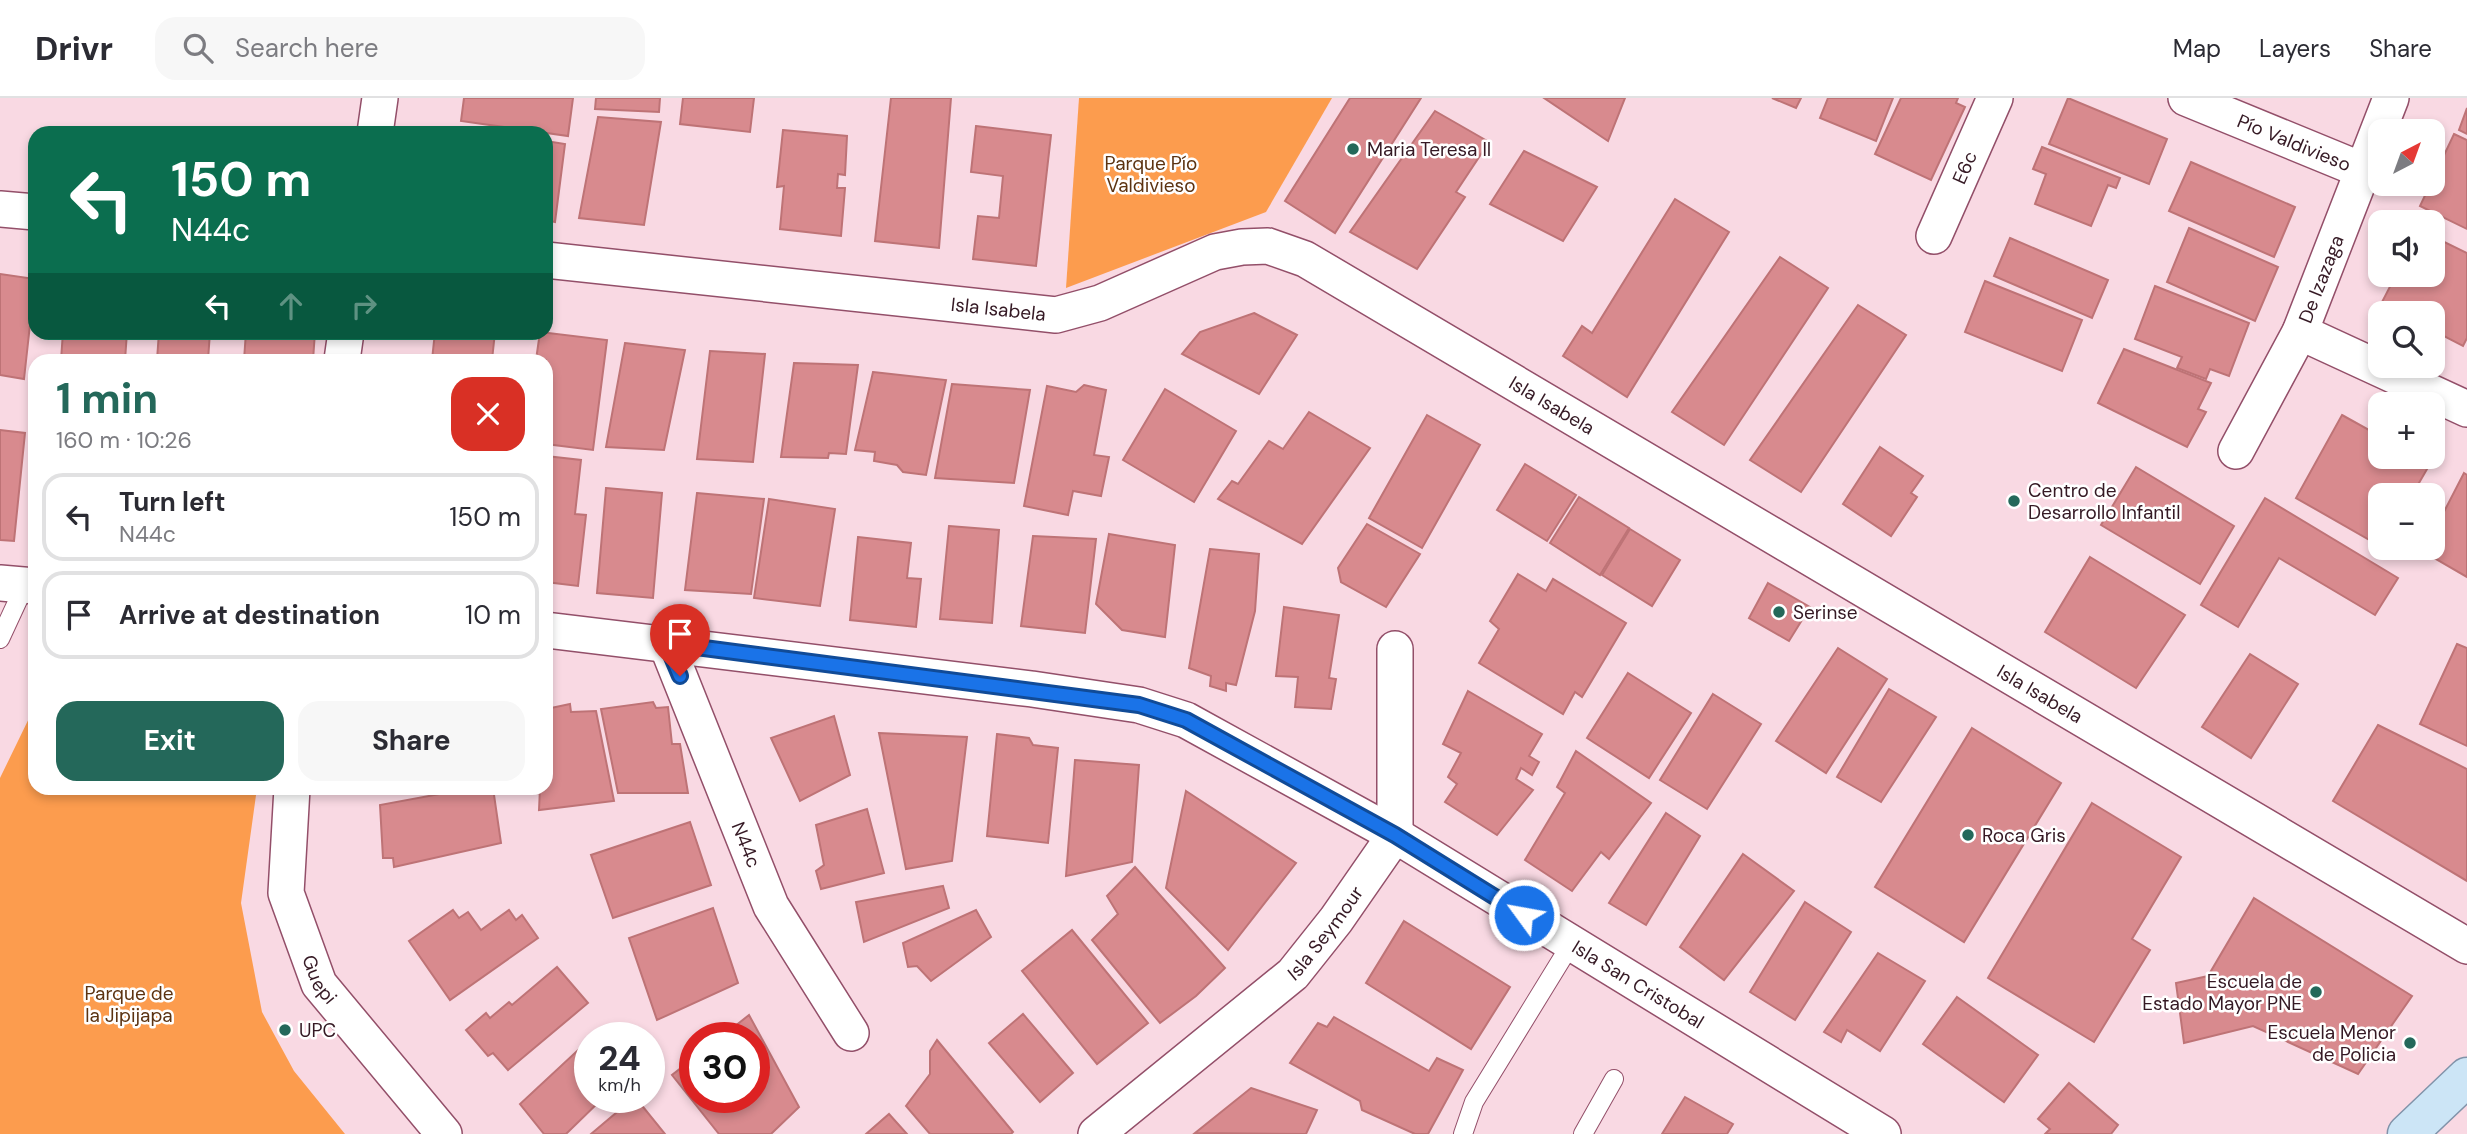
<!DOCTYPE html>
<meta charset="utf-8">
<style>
:root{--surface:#fff;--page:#f7f7f7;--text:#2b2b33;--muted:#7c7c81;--line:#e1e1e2;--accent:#24685a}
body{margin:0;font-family:"DM Sans",sans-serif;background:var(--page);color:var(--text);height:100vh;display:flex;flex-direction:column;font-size:26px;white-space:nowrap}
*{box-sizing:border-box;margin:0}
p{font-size:23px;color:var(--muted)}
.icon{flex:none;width:38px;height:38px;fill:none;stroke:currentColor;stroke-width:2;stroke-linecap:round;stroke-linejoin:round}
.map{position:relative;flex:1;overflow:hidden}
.panel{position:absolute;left:28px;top:256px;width:525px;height:441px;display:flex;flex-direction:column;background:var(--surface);border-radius:21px;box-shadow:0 4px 10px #0003}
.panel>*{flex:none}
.banner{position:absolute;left:28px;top:28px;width:525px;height:214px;border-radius:21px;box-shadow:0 4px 10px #0003;background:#0b6e4f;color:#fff;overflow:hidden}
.needle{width:46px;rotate:41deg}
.fabs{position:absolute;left:2368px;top:21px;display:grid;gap:14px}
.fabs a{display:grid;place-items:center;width:77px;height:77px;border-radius:14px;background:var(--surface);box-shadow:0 4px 10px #0003;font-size:35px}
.speed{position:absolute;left:574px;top:924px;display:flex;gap:14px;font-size:35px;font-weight:700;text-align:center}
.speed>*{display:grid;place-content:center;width:91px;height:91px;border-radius:50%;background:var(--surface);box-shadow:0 4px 10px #0003;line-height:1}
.speed small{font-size:18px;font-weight:400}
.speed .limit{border:10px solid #d22;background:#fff;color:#111}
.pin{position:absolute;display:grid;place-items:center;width:60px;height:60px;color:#fff;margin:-72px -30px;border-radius:50% 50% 50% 0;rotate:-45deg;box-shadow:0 0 7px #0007}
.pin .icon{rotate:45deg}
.me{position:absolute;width:77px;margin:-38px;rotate:302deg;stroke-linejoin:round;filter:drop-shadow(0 0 5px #0008)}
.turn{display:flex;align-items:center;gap:24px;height:147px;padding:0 28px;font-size:32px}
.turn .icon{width:91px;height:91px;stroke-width:2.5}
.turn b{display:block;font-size:49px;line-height:60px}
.lanes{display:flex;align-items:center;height:66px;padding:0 28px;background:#0003;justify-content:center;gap:35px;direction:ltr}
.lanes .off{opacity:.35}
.round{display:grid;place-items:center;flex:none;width:74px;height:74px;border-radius:21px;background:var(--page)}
.headline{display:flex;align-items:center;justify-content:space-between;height:119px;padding:0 28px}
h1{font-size:42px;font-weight:700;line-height:52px;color:var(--accent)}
.primary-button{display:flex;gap:14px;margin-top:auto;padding:14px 28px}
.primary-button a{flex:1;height:80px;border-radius:21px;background:var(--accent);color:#fff;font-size:28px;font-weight:700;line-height:80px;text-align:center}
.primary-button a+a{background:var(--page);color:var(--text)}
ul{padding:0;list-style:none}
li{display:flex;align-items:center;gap:21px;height:88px;margin:0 14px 10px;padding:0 14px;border:4px solid var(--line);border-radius:21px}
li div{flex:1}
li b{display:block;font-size:26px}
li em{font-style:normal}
header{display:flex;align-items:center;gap:42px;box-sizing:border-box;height:98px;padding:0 35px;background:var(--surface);border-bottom:2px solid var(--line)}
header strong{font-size:33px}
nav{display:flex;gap:38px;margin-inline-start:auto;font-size:24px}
.search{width:490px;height:63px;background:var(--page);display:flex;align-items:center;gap:18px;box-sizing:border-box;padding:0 24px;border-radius:21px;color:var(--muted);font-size:26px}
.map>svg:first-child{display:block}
.green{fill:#fc9c4e}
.building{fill:#d88a8e;stroke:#be7376;stroke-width:2}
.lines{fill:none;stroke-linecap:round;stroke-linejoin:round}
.service-casing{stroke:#934f69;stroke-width:20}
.minor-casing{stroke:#934f69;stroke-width:38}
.primary-casing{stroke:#8193a9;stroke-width:41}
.service{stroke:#fff;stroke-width:18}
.minor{stroke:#fff;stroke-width:35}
.primary{stroke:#cce5f6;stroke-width:38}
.route-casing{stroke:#114b97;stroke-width:18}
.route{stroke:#1a73e8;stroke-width:12}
.poi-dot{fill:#24685a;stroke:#fff;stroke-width:2.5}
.labels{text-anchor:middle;stroke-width:5;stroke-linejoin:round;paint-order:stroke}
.street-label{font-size:19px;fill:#351924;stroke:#fff}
.poi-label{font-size:19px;fill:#351924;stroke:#fff;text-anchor:start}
.park-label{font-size:19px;fill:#5c3311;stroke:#fff}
</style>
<header>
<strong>Drivr</strong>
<div class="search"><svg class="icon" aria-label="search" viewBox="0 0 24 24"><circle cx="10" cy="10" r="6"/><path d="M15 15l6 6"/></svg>Search here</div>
<nav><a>Map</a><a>Layers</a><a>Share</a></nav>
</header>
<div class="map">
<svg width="2467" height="1036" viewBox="0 0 2467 1036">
<rect width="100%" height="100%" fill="#f9d9e3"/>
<g class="green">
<path d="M 1079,0 L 1332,0 L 1266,114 L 1066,190 Z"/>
<path d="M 35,608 L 35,690 L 257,690 L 241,805 L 262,914 L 294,973 L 345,1036 L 0,1036 L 0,680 Z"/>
</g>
<g class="building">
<path d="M 464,0 L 573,0 L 568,38 L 461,23 Z"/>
<path d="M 596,0 L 660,0 L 659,14 L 595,11 Z"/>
<path d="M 683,0 L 754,0 L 750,34 L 680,26 Z"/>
<path d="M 891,0 L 951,0 L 939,150 L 875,143 Z"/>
<path d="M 1350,0 L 1421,0 L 1335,135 L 1285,103 Z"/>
<path d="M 1544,0 L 1625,0 L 1608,43 Z"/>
<path d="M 1772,0 L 1801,0 L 1796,10 Z"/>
<path d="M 1828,0 L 1893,0 L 1876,43 L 1820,20 Z"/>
<path d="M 1901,0 L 1958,0 L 1956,5 L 1965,9 L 1931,82 L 1875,56 Z"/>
<path d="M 2068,0 L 2167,41 L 2149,86 L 2049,46 Z"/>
<path d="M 2467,10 L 2467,36 L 2459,32 Z"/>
<path d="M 1435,13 L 1489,44 L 1456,94 L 1465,99 L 1417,171 L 1350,134 Z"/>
<path d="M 598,19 L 661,24 L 644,127 L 579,120 Z"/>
<path d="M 976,28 L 1051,37 L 1036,168 L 973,161 L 978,118 L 999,120 L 1003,78 L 971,74 Z"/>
<path d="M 783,32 L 847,38 L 845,77 L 838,76 L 837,90 L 845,90 L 841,138 L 780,131 L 784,88 L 777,89 Z"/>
<path d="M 2454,36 L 2467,42 L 2467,131 L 2420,108 Z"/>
<path d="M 546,43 L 565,46 L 555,124 L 546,122 Z"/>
<path d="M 2042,49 L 2120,80 L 2116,90 L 2108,87 L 2091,128 L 2035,106 L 2046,76 L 2033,71 Z"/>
<path d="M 1524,53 L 1597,89 L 1563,143 L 1490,106 Z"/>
<path d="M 2191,64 L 2295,109 L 2274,159 L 2169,113 Z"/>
<path d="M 1675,101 L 1729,134 L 1627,299 L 1563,258 L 1582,228 L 1592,235 Z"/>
<path d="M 2189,130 L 2278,169 L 2255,223 L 2167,184 Z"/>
<path d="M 2432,138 L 2467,155 L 2467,240 L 2463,248 L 2432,232 L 2432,215 L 2399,215 L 2381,206 L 2396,177 L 2432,177 Z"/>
<path d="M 2010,140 L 2108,182 L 2092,220 L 1994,178 Z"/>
<path d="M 1780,159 L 1828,190 L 1724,347 L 1672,314 Z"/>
<path d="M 0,176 L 35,181 L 24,281 L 0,277 Z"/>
<path d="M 1985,183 L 2082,222 L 2062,273 L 1965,234 Z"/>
<path d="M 2155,188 L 2249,225 L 2229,278 L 2210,271 L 2206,281 L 2177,270 L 2182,259 L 2135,241 Z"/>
<path d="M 1858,207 L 1906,237 L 1801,394 L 1750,362 Z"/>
<path d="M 1254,215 L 1297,237 L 1259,296 L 1182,256 L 1200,234 Z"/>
<path d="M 63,234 L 127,234 L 125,262 L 61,262 Z"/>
<path d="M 159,234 L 210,234 L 208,262 L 157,262 Z"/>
<path d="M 246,234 L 315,234 L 313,262 L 244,262 Z"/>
<path d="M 435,234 L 495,234 L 492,262 L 432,262 Z"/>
<path d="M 540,234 L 607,242 L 593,352 L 546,346 L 546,262 L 536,262 Z"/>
<path d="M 625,245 L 685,252 L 664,352 L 606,349 Z"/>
<path d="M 2124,251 L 2211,285 L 2198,311 L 2206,314 L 2187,349 L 2098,305 Z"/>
<path d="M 710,253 L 765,256 L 753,364 L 697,361 Z"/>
<path d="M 794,265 L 858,267 L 846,356 L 829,355 L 828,360 L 781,359 Z"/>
<path d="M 873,274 L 946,282 L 926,377 L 903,374 L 897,367 L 874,363 L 875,354 L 855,352 Z"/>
<path d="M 952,286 L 1030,292 L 1014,385 L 935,380 Z"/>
<path d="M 1084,287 L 1106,292 L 1094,357 L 1109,359 L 1101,398 L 1073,393 L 1068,417 L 1024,408 L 1047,288 L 1076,294 Z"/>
<path d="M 1165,291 L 1236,333 L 1194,404 L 1123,362 Z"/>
<path d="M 1309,314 L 1370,350 L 1302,446 L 1218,401 L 1232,383 L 1238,386 L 1269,343 L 1283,351 Z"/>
<path d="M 1427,317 L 1480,347 L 1422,450 L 1369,420 Z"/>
<path d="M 2342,317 L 2380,338 L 2380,359 L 2417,359 L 2430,366 L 2412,397 L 2380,397 L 2380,448 L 2296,400 Z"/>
<path d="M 0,332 L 25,335 L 14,443 L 0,442 Z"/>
<path d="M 1880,349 L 1923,378 L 1911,395 L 1917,399 L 1891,438 L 1843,406 Z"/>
<path d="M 546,358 L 581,362 L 575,416 L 586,417 L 578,488 L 546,484 Z"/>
<path d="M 1525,366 L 1576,397 L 1547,443 L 1497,412 Z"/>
<path d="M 2136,369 L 2234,428 L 2200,486 L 2101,427 Z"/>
<path d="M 2464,375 L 2467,377 L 2467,479 L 2424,454 L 2426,450 L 2432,450 L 2432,437 Z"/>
<path d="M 606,390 L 662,395 L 653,500 L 597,495 Z"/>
<path d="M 697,395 L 764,401 L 751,496 L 685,492 Z"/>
<path d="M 1579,399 L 1629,430 L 1600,477 L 1550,445 Z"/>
<path d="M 2265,400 L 2398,480 L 2375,517 L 2279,460 L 2238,529 L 2201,507 Z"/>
<path d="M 769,401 L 835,411 L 820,508 L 754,500 Z"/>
<path d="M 1367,426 L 1420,456 L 1386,509 L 1341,484 L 1338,470 Z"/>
<path d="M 949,428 L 999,432 L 992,525 L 940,521 Z"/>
<path d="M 1630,431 L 1680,462 L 1652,508 L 1602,477 Z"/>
<path d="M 1109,436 L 1175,447 L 1165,539 L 1122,532 L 1096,506 Z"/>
<path d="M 1033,438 L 1096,441 L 1085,535 L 1021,528 Z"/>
<path d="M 858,439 L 911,445 L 907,480 L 921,481 L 916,529 L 850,522 Z"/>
<path d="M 1210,451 L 1259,456 L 1255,513 L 1236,587 L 1226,585 L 1226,593 L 1210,588 L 1211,578 L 1189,570 Z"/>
<path d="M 2090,459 L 2185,517 L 2136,590 L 2045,534 Z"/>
<path d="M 1518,476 L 1546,493 L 1553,481 L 1626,525 L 1582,599 L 1575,594 L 1563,616 L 1479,565 L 1499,531 L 1490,523 Z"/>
<path d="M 1768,485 L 1810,509 L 1789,543 L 1749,520 Z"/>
<path d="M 1284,509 L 1339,517 L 1329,580 L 1336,581 L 1331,611 L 1295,609 L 1298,579 L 1276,578 Z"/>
<path d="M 2457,546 L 2467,550 L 2467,648 L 2420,626 Z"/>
<path d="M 1838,550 L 1887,581 L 1826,675 L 1776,643 Z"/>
<path d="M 2250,556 L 2298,586 L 2251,660 L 2202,629 Z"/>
<path d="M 1628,575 L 1691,615 L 1649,680 L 1587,640 Z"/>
<path d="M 1889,591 L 1936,619 L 1881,704 L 1837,679 Z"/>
<path d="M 1468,593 L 1542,636 L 1529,658 L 1539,664 L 1532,677 L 1521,670 L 1516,681 L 1533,692 L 1497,737 L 1445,704 L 1457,686 L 1448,679 L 1461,655 L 1443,646 Z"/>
<path d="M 1713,596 L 1761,626 L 1707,711 L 1660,682 Z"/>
<path d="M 653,604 L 656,610 L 668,609 L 672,646 L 680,646 L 688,695 L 618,695 L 601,611 Z"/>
<path d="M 570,606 L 571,614 L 596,613 L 614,703 L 539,712 L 540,690 L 546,690 L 546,611 Z"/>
<path d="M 834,618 L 850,677 L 800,703 L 771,640 Z"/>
<path d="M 2378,627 L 2467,671 L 2467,783 L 2333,703 Z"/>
<path d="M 1972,630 L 2061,685 L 1964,844 L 1875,789 Z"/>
<path d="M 879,635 L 967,639 L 952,763 L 906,771 Z"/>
<path d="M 997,636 L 1029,640 L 1033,647 L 1058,650 L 1048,745 L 987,738 Z"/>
<path d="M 1576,653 L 1651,705 L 1609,761 L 1601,754 L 1572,793 L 1525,762 L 1565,695 L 1557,689 Z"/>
<path d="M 1075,662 L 1139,667 L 1132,764 L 1066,778 Z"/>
<path d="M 472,690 L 493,690 L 501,745 L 394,769 L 393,760 L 383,760 L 380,707 Z"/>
<path d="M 1186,693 L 1296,765 L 1228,852 L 1166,790 Z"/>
<path d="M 2092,705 L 2181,759 L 2132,841 L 2150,852 L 2094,944 L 1988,880 Z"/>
<path d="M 867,711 L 884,775 L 821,791 L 816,773 L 824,767 L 816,727 Z"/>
<path d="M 1666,715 L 1700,738 L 1646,827 L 1609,805 Z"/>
<path d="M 690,724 L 711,787 L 613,820 L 591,757 Z"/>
<path d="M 1743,756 L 1794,793 L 1724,882 L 1680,849 Z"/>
<path d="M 1135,769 L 1225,870 L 1196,898 L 1160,925 L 1092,842 L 1118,816 L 1107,798 Z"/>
<path d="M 943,788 L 949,810 L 864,844 L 856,804 Z"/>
<path d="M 2254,800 L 2412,898 L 2358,976 L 2253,928 L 2184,945 L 2176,885 L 2208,878 Z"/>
<path d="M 1805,804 L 1851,834 L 1795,922 L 1750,894 Z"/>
<path d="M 713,810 L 738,885 L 657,922 L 629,840 Z"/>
<path d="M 453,812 L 459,820 L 468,814 L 481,832 L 509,812 L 516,822 L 522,817 L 538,840 L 450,902 L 409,843 Z"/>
<path d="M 976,812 L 991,839 L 931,883 L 917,868 L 908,869 L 903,845 Z"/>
<path d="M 1404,823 L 1510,889 L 1471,951 L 1366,885 Z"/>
<path d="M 1072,832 L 1148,925 L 1097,966 L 1022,873 Z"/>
<path d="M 1878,855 L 1925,883 L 1880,953 L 1847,932 L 1841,944 L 1824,934 Z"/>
<path d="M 557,869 L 588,905 L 508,972 L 493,955 L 488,958 L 466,932 L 486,915 L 490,920 L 509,904 L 512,907 Z"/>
<path d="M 1957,899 L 2038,957 L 2004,1004 L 1923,946 Z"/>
<path d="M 1023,916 L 1073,975 L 1040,1004 L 989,945 Z"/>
<path d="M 749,917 L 799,1009 L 771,1036 L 719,1036 L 672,977 L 695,959 L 695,999 L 754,999 L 754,940 L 720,940 Z"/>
<path d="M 1334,919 L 1429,973 L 1437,960 L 1463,972 L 1428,1036 L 1415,1036 L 1362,1012 L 1360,1003 L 1290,965 L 1318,925 L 1327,929 Z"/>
<path d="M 602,929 L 611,940 L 591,940 Z"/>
<path d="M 590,941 L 590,999 L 604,999 L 566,1036 L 544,1036 L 520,1006 Z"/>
<path d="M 937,942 L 1013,1034 L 1011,1036 L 930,1036 L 906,1008 L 930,976 L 930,953 Z"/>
<path d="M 2069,985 L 2118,1027 L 2111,1036 L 2045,1036 L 2050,1031 L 2038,1021 Z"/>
<path d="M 1251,990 L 1317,1012 L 1306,1036 L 1195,1035 Z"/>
<path d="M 635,999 L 665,1036 L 591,1036 Z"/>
<path d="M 1685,999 L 1733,1026 L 1727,1036 L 1662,1036 Z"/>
<path d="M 889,1016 L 907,1036 L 866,1036 Z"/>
</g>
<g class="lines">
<defs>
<g id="service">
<path d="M 0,541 L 25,487"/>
<path d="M 1463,1036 L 1474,1004 L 1571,846"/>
<path d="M 1583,1036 L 1614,981"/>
</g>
<g id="minor">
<path id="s1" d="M 2186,0 L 2364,73"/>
<path d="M 375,35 L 380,0"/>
<path d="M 0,111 L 35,114"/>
<path id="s2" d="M 1934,138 L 1995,0"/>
<path id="s3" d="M 546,162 L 1056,217 L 1100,205 L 1215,154 L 1242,149 L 1268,148 L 1305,161 L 2467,848"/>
<path d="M 2300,234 L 2467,311"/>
<path d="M 342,262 L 346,234"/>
<path id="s4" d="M 2236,353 L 2300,234 L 2391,0"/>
<path d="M 0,485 L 35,488"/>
<path id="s5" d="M 546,532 L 1032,591 L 1139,607 L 1186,622 L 1395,737 L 1883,1036"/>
<path id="s6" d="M 666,545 L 771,808 L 851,935"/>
<path id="s7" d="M 292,690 L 286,795 L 319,886 L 444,1036"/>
<path id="s8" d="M 1096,1036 L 1293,876 L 1336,822 L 1395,737 L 1395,551"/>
</g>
<path id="primary" d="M 2407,1036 L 2467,979"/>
</defs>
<use href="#service" class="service-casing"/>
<use href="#minor" class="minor-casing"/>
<use href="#primary" class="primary-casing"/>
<use href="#service" class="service"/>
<use href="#minor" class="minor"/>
<use href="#primary" class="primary"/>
</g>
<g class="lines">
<defs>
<path id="route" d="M 680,578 L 666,545 L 1139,607 L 1186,622 L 1395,737 L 1524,817"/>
</defs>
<use href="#route" class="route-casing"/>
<use href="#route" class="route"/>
</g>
<g class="poi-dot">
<circle cx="1353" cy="51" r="7"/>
<circle cx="2014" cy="403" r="7"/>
<circle cx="1779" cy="514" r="7"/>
<circle cx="1968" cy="737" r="7"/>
<circle cx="2316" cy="894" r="7"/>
<circle cx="285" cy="932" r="7"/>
<circle cx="2410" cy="945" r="7"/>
</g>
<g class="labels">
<g class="street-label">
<text dy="7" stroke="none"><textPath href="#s1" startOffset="117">Pío Valdivieso</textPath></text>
<text dy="7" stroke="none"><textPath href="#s2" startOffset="75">E6c</textPath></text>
<text dy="7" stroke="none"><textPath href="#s4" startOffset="192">De Izazaga</textPath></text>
<text dy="7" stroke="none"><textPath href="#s3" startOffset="455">Isla Isabela</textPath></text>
<text dy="7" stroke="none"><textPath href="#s3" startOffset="1064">Isla Isabela</textPath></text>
<text dy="7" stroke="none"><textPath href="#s3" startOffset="1631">Isla Isabela</textPath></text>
<text dy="7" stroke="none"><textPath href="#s6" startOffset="217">N44c</textPath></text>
<text dy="7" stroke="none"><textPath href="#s8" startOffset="306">Isla Seymour</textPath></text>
<text dy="7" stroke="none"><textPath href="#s7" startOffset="198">Guepi</textPath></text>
<text dy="7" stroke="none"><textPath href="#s5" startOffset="1171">Isla San Cristobal</textPath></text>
</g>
<g class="poi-label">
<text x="1367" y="58">Maria Teresa II</text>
<text x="2028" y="399">Centro de<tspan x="2028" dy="22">Desarrollo Infantil</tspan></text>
<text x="1793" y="521">Serinse</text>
<text x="1982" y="744">Roca Gris</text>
<text x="2302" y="890" text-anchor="end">Escuela de<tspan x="2302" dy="22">Estado Mayor PNE</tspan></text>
<text x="299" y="939">UPC</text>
<text x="2396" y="941" text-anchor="end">Escuela Menor<tspan x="2396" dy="22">de Policia</tspan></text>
</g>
<g class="park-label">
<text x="1151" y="72">Parque Pío<tspan x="1151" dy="22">Valdivieso</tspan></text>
<text x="129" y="902">Parque de<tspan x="129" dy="22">la Jipijapa</tspan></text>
</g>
</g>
</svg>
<div class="fabs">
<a><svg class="needle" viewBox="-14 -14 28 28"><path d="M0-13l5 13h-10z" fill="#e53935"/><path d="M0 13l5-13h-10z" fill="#7c7c81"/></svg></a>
<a><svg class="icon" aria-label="sound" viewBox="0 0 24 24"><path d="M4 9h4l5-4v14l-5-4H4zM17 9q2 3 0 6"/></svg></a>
<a><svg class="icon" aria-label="search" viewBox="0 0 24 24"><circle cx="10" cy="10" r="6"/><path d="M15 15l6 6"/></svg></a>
<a>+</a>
<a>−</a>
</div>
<div class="speed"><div>24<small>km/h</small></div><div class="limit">30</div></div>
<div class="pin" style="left:680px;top:578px;background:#d93025"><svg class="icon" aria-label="arrive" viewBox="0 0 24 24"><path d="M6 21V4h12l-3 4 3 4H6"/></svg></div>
<svg class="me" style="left:1524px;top:817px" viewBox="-20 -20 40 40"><circle r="17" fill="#1a73e8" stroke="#fff" stroke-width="3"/><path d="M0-11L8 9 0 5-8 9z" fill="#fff"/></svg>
<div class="banner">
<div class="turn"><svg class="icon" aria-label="left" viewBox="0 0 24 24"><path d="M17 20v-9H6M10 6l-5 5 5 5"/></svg><div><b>150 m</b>N44c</div></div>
<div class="lanes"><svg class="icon" aria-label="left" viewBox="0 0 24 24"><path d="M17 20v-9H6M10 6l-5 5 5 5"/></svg><svg class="icon off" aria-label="ahead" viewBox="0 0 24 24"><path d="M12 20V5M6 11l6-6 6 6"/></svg><svg class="icon off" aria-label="right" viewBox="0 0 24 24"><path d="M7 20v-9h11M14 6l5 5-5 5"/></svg></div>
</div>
<section class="panel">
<div class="headline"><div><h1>1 min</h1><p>160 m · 10:26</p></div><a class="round" style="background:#d93025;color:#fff"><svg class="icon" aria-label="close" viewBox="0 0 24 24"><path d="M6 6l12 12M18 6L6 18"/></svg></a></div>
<ul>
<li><svg class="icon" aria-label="left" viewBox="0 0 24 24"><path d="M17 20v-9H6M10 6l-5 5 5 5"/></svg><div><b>Turn left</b><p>N44c</p></div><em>150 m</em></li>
<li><svg class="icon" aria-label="arrive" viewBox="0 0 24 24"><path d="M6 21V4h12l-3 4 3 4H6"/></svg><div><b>Arrive at destination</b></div><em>10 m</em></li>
</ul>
<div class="primary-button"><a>Exit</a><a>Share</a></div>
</section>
</div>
